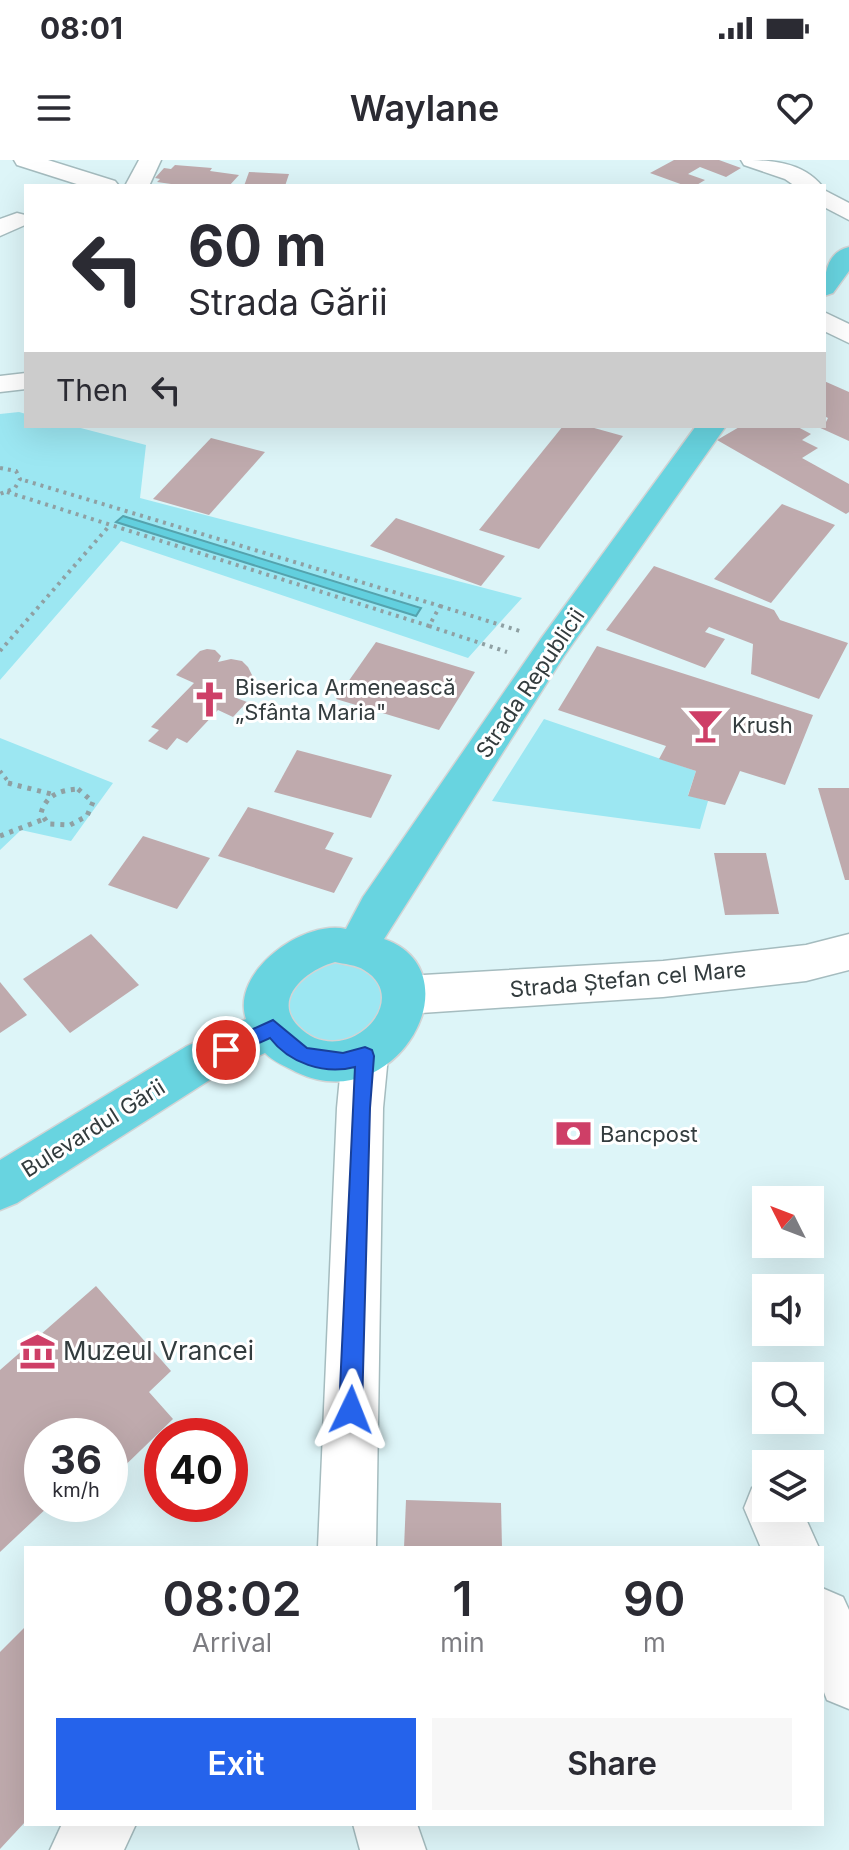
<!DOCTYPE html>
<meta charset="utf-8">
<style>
:root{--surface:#fff;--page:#f7f7f7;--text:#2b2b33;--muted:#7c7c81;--accent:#2563eb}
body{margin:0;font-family:Inter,sans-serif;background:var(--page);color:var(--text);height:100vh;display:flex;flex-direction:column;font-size:30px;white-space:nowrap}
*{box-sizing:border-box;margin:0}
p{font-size:26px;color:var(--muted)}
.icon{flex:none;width:44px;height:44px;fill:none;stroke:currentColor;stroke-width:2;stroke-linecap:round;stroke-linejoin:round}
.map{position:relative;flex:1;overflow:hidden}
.drawer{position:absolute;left:24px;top:1386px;width:800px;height:280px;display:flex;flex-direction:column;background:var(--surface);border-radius:0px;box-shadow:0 8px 32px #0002}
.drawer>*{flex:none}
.banner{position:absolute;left:24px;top:24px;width:802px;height:244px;border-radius:0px;box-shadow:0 8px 32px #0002;background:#fff;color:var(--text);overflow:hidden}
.needle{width:52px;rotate:312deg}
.tools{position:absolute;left:752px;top:1026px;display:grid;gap:16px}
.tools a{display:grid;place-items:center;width:72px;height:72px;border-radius:0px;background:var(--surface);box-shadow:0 8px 32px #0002;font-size:40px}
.speed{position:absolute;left:24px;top:1258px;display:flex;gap:16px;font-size:40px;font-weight:700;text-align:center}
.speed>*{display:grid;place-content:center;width:104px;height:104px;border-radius:50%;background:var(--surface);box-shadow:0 8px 32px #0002;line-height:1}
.speed small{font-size:20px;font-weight:400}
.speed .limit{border:12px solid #d22;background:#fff;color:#111}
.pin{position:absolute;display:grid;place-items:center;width:68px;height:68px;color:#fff;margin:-34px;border:4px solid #fff;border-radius:50%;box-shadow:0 2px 8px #0007}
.me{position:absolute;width:88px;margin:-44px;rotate:2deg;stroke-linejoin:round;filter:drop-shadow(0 0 6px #0008)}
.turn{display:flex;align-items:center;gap:28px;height:168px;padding:0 32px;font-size:36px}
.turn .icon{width:104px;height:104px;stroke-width:2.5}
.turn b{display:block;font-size:56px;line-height:68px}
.then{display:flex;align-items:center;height:76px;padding:0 32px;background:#0003;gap:16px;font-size:30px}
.eta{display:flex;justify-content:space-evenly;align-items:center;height:136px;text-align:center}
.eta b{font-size:48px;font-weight:600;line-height:56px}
.primary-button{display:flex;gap:16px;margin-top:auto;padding:16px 32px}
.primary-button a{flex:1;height:92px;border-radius:0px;background:var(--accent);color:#fff;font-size:32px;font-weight:600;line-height:92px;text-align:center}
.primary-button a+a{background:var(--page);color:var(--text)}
.status{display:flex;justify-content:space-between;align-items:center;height:56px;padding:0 40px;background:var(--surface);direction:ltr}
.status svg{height:22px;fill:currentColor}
header{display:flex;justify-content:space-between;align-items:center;height:104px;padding:0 32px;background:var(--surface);font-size:36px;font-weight:600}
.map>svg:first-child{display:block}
.green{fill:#9ce7f2}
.water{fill:#62cfde;stroke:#54a3ae;stroke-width:2}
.building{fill:#bfaaad}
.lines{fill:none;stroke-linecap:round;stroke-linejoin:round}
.minor-casing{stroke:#a5bcbf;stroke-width:3}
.major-casing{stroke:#d2d4d5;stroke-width:3}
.path-far1{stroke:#8fa0a3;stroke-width:4;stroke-dasharray:3 5;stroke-linecap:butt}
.path{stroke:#8fa0a3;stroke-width:5;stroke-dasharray:4 6;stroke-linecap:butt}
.minor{fill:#fff;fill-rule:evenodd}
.major{fill:#68d4e0;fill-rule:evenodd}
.route{fill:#2563eb;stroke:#184099;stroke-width:2}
.labels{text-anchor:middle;stroke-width:6;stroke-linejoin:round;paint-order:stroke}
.street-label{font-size:22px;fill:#333c3e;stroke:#fff}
.poi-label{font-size:22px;fill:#333c3e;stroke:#fff;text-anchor:start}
.near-poi-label{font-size:26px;fill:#333c3e;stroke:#fff;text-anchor:start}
</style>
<div class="status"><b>08:01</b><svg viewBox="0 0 49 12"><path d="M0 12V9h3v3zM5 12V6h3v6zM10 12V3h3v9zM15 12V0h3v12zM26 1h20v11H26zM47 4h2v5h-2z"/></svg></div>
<header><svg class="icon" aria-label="menu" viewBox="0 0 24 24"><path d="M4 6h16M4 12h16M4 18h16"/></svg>Waylane<svg class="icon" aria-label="heart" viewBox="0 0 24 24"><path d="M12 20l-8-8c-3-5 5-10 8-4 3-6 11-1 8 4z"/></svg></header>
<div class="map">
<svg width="849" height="1690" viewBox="0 0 849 1690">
<rect width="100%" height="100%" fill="#ddf5f8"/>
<g class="green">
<path d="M 19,252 L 26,254 L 26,266 L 73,266 L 146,285 L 140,338 L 522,438 L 468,498 L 121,381 L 0,520 L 0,254 Z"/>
<path d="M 544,559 L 696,611 L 688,635 L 708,641 L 700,669 L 492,641 Z"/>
<path d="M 0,578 L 113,623 L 71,681 L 21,670 L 0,690 Z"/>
<path d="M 335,784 L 406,835 L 327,902 L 268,841 Z"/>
</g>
<path class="water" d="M 123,356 L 421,448 L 416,456 L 116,362 Z"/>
<g class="building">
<path d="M 674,0 L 719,0 L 741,8 L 726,17 L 700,7 L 688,14 L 705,20 L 695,26 L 686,26 L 650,13 Z"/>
<path d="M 175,5 L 212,8 L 210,11 L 239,15 L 229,26 L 185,26 L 157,22 L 160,19 L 155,18 L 164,8 L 171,9 Z"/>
<path d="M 249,12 L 289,14 L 285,26 L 244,26 Z"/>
<path d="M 824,221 L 849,232 L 849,281 L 816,266 L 824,266 L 828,258 L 824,256 Z"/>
<path d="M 563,266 L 587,266 L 623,276 L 539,389 L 479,370 Z"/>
<path d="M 741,266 L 796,266 L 811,274 L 802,280 L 818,288 L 802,298 L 849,324 L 849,352 L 846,354 L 717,280 Z"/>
<path d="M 211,278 L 265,292 L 209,355 L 153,339 Z"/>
<path d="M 782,344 L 835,365 L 771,443 L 714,419 Z"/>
<path d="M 396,358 L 505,396 L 481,426 L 370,386 Z"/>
<path d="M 654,406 L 774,450 L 780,460 L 848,483 L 819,539 L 751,514 L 753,484 L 709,467 L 705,472 L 725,479 L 705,508 L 606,470 Z"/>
<path d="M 376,482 L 475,512 L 439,570 L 336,539 Z"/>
<path d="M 597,486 L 813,555 L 785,625 L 740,611 L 725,645 L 688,636 L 696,611 L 659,599 L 666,586 L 558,550 Z"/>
<path d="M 207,489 L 215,490 L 221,496 L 218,502 L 231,499 L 242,501 L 248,507 L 253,517 L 234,537 L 247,542 L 233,557 L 218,550 L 187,583 L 177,578 L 167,590 L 148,581 L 159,570 L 151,567 L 194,523 L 176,515 L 200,491 Z"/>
<path d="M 297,590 L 392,615 L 371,658 L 274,632 Z"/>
<path d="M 818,628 L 849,628 L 849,720 L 845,720 Z"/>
<path d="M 248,647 L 334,673 L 325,689 L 353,698 L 334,733 L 218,696 Z"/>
<path d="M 143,676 L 210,698 L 177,749 L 108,725 Z"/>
<path d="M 714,693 L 766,693 L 779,754 L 725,755 Z"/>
<path d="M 91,774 L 139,825 L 70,873 L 23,819 Z"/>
<path d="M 0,822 L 27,855 L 0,873 Z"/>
<path d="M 96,1126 L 171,1211 L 149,1232 L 173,1259 L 110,1320 L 110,1276 L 42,1276 L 42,1344 L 51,1344 L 0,1392 L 0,1210 Z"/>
<path d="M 406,1340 L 501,1343 L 502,1388 L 404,1388 Z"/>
<path d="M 26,1466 L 26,1661 L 0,1689 L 0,1492 Z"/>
</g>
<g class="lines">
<defs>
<g id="minor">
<path d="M 14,0 L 48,0 L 115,21 L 119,26 L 83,26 L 17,5 Z"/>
<path d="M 139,0 L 161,0 L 149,26 L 125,26 Z"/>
<path d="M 741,0 C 769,0 802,1 822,26 L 795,26 L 785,19 L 744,5 Z"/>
<path d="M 824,30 L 849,43 L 849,60 L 824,47 Z"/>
<path d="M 17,53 L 25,55 L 25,65 L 0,76 L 0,59 Z"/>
<path d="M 824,152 L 849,164 L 849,183 L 824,171 Z"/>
<path d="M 26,213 L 26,229 L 0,232 L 0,216 Z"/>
<path d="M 849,774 L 849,810 L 806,821 L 663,837 L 406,854 L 391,848 L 384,835 L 391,822 L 406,816 L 663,801 L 806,785 Z"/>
<path d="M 365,876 L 381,882 L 388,896 L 383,948 L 376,1388 L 318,1388 L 337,948 L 342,896 L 349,882 Z"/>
<path d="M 766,1322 L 766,1348 L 801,1348 L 819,1388 L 761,1388 L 744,1348 L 752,1328 Z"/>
<path d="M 822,1428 L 843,1437 L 849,1450 L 849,1549 L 827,1540 L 822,1527 Z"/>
<path d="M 62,1664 L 136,1664 L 124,1690 L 50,1690 Z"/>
<path d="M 353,1664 L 417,1664 L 426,1690 L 360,1690 Z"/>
</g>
<g id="major">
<path d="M 849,87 L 849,111 L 833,133 L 824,136 C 824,116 826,92 849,87 Z"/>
<path d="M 696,266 L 726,266 L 564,496 L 384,779 C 478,812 396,960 296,912 C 285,906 274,902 265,893 L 219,914 L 17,1043 L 0,1050 L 0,1000 L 187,886 L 246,859 C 230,812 304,759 346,769 L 363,737 L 540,480 ZM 335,802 C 344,804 357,805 364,810 C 416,841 343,913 298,866 C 271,838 308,809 335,802 Z"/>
</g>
</defs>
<use href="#minor" class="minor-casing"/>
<use href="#major" class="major-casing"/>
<g class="path-far1">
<path d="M 0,308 L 16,311 L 20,319 L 15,328 L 0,334"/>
<path d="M 7,332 L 429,466 L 440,446 L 20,319"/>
<path d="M 440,446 L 523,472"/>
<path d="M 429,466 L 507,492"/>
<path d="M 0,491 L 110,365"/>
<path d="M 0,611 L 11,625"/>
</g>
<g class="path">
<path d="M 8,623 L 51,634"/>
<path d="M 78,629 L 93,642 L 87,656 L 70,665 L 48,664 L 41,653 C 46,635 60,630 78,629 Z"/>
<path d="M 0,676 L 44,659"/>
</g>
<use href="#minor" class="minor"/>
<use href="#major" class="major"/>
</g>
<path class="route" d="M 273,860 L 307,888 L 343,893 L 365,887 L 372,890 L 374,896 L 370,948 L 362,1250 L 359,1258 L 351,1261 L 343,1258 L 339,1250 L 355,907 C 324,915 289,903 270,878 L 226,898 L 220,895 L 217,890 L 220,884 Z"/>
<defs>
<symbol id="church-bare" viewBox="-9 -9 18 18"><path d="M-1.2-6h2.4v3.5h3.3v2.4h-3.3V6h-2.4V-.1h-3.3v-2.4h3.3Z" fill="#ce3f67" stroke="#fff" stroke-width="2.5" paint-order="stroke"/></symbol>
<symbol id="bar-bare" viewBox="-9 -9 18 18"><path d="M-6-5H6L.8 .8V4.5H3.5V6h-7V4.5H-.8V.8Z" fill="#ce3f67" stroke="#fff" stroke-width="2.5" paint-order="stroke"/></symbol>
<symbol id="bank-bare" viewBox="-9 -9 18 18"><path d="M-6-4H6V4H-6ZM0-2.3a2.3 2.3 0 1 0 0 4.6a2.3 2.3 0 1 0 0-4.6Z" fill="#ce3f67" stroke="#fff" stroke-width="2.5" paint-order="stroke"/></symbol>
<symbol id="museum-bare" viewBox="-9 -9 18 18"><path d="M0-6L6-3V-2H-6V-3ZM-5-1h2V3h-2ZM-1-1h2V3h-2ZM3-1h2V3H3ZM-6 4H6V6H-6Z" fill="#ce3f67" stroke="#fff" stroke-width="2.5" paint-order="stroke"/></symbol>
</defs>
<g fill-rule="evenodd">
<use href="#church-bare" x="184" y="514" width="51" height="51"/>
<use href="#bar-bare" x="680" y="540" width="51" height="51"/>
<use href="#bank-bare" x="548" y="948" width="51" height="51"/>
<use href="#museum-bare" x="12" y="1166" width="51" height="51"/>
</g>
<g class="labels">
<g class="street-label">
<text transform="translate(530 523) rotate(-56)" y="8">Strada Republicii</text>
<text transform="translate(628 819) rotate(-5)" y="8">Strada Ștefan cel Mare</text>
<text transform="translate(93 968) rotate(-32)" y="8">Bulevardul Gării</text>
</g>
<g class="poi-label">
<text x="235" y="535">Biserica Armenească<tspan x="235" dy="25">„Sfânta Maria"</tspan></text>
<text x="732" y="573">Krush</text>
<text x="600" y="982">Bancpost</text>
</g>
<g class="near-poi-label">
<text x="63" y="1200">Muzeul Vrancei</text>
</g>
</g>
</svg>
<div class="tools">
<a><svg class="needle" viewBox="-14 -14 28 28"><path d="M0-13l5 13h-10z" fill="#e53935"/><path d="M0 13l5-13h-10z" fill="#7c7c81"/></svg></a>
<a><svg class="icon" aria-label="sound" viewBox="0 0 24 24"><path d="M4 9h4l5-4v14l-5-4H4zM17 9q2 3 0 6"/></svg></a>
<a><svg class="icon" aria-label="search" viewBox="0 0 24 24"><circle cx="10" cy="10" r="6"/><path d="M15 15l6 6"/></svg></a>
<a><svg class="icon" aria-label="layers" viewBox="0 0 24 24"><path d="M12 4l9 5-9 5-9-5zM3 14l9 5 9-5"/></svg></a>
</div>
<div class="speed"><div>36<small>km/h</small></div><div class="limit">40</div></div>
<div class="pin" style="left:226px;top:890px;background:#d93025"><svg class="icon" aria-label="arrive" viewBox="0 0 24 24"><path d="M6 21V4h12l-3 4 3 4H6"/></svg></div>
<svg class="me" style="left:351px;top:1250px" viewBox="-20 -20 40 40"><path d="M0-17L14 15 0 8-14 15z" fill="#2563eb" stroke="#fff" stroke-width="4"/></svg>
<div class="banner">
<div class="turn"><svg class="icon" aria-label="left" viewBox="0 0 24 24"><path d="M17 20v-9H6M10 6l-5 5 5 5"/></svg><div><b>60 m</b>Strada Gării</div></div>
<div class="then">Then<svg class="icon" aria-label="left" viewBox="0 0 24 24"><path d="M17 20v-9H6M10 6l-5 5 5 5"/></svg></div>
</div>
<section class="drawer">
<div class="eta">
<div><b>08:02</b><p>Arrival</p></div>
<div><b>1</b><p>min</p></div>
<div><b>90</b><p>m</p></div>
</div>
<div class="primary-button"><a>Exit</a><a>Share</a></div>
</section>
</div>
